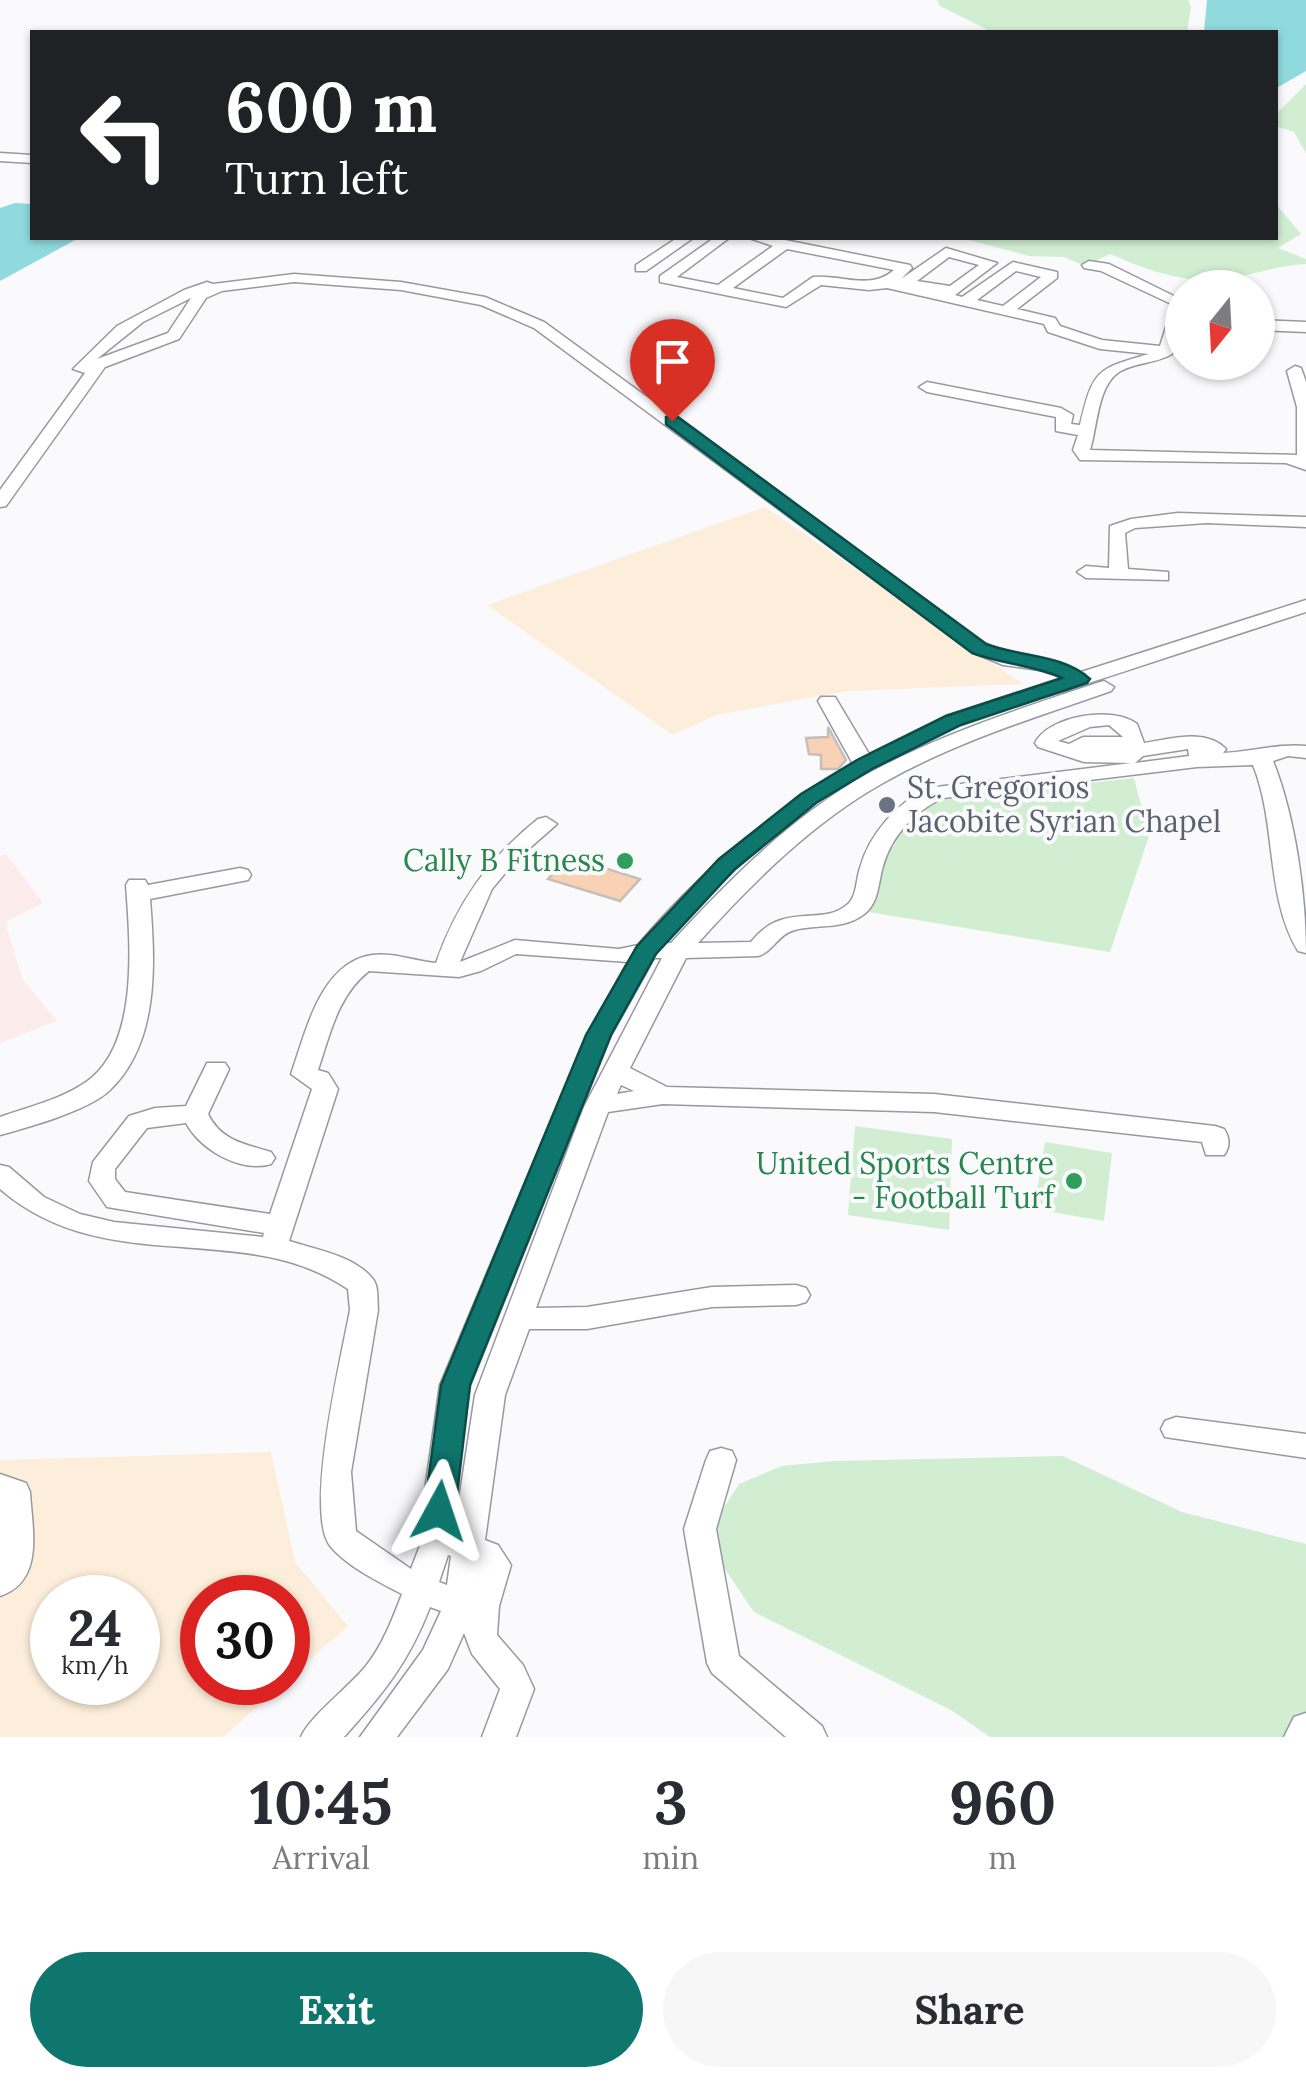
<!DOCTYPE html>
<style>
:root{--surface:#fff;--page:#f7f7f7;--text:#2b2b33;--muted:#7c7c81;--accent:#0f766e}
body{margin:0;font-family:Lora,serif;background:var(--page);color:var(--text);height:100vh;display:flex;flex-direction:column;font-size:38px;white-space:nowrap}
*{box-sizing:border-box;margin:0}
p{font-size:32px;color:var(--muted)}
.icon{flex:none;width:55px;height:55px;fill:none;stroke:currentColor;stroke-width:2;stroke-linecap:round;stroke-linejoin:round}
.map{position:relative;height:1737px;overflow:hidden}
.drawer{display:flex;flex-direction:column;background:var(--surface);flex:1}
.drawer>*{flex:none}
.banner{position:absolute;left:30px;top:30px;width:1248px;height:210px;border-radius:0px;box-shadow:0 2px 8px #0004;background:#202124;color:#fff;overflow:hidden}
.needle{width:65px;rotate:198deg}
.controls{position:absolute;left:1165px;top:270px;display:grid;gap:20px}
.controls a{display:grid;place-items:center;width:110px;height:110px;border-radius:50%;background:var(--surface);box-shadow:0 2px 8px #0004;font-size:50px}
.speed{position:absolute;left:30px;top:1575px;display:flex;gap:20px;font-size:50px;font-weight:700;text-align:center}
.speed>*{display:grid;place-content:center;width:130px;height:130px;border-radius:50%;background:var(--surface);box-shadow:0 2px 8px #0004;line-height:1}
.speed small{font-size:25px;font-weight:400}
.speed .limit{border:15px solid #d22;background:#fff;color:#111}
.pin{position:absolute;display:grid;place-items:center;width:85px;height:85px;color:#fff;margin:-102px -42px;border-radius:50% 50% 50% 0;rotate:-45deg;box-shadow:0 0 10px #0007}
.pin .icon{rotate:45deg}
.me{position:absolute;width:110px;margin:-55px;rotate:5deg;stroke-linejoin:round;filter:drop-shadow(0 0 8px #0008)}
.turn{display:flex;align-items:center;gap:35px;height:210px;padding:0 30px;font-size:45px}
.turn .icon{width:130px;height:130px;stroke-width:2.5}
.turn b{display:block;font-size:70px;line-height:85px}
.eta{display:flex;justify-content:space-evenly;align-items:center;height:170px;text-align:center}
.eta b{font-size:60px;font-weight:800;line-height:70px}
.action{display:flex;gap:20px;margin-top:auto;padding:20px 30px}
.action a{flex:1;height:115px;border-radius:60px;background:var(--accent);color:#fff;font-size:40px;font-weight:800;line-height:115px;text-align:center}
.action a+a{background:var(--page);color:var(--text)}
.map>svg:first-child{display:block}
.commercial{fill:#fceeda;fill-rule:evenodd}
.industrial{fill:#fceceb}
.green{fill:#d1eed2}
.water{fill:#90dade}
.building{fill:#f9d1b4;stroke:#c6beb8;stroke-width:2.5}
.lines{fill:none;stroke-linecap:round;stroke-linejoin:round}
.minor-casing{stroke:#9898a1;stroke-width:3}
.minor{fill:#fff;fill-rule:evenodd}
.route{fill:#0f766e;stroke:#0a4d48;stroke-width:2.5}
.worship-dot{fill:#6b7280;stroke:#fafafd;stroke-width:4}
.leisure-dot{fill:#2e9e5b;stroke:#fafafd;stroke-width:4}
.labels{text-anchor:middle;stroke-width:8;stroke-linejoin:round;paint-order:stroke}
.worship-label{font-size:30px;fill:#5b616d;stroke:#fafafd;text-anchor:start}
.leisure-label{font-size:30px;fill:#27864d;stroke:#fafafd;text-anchor:end}
</style>
<div class="map">
<svg width="1306" height="1737" viewBox="0 0 1306 1737">
<rect width="100%" height="100%" fill="#fafafd"/>
<g class="commercial">
<path d="M 765,507 L 1023,684 L 847,691 L 716,715 L 673,735 L 487,605 Z"/>
<path d="M 271,1452 L 295,1562 L 348,1626 L 288,1679 L 288,1598 L 202,1598 L 202,1682 L 284,1683 L 223,1737 L 0,1737 L 0,1460 ZM 52,1598 L 138,1598 L 138,1682 L 52,1682 Z"/>
</g>
<path class="industrial" d="M 6,854 L 43,903 L 6,922 L 8,932 L 23,980 L 57,1021 L 0,1043 L 0,856 Z"/>
<g class="green">
<path d="M 937,0 L 1188,0 L 1191,7 L 1187,32 L 992,32 L 940,6 Z"/>
<path d="M 1306,84 L 1306,153 L 1294,132 L 1275,126 L 1275,115 Z"/>
<path d="M 1275,203 L 1301,234 L 1278,248 L 1306,259 L 1306,264 C 1279,265 1257,274 1230,278 C 1186,285 1150,271 1110,254 L 1085,266 L 1064,257 L 1029,256 L 961,238 L 1275,238 Z"/>
<path d="M 1134,778 L 1149,836 L 1110,952 L 869,912 L 882,866 L 903,830 L 936,800 Z"/>
<path d="M 855,1126 L 952,1139 L 949,1230 L 848,1215 Z"/>
<path d="M 1045,1142 L 1112,1153 L 1104,1221 L 1034,1209 Z"/>
<path d="M 1063,1456 L 1182,1512 L 1306,1544 L 1306,1737 L 990,1737 L 951,1710 L 754,1612 L 718,1559 L 716,1520 L 739,1484 L 782,1466 L 834,1461 Z"/>
</g>
<g class="water">
<path d="M 1207,0 L 1306,0 L 1306,71 L 1275,89 L 1275,32 L 1204,32 Z"/>
<path d="M 15,203 L 32,204 L 32,238 L 79,238 L 0,281 L 0,208 Z"/>
</g>
<g class="building">
<path d="M 828,727 L 846,760 L 838,769 L 821,769 L 821,755 L 809,754 L 806,738 L 828,737 Z"/>
<path d="M 569,857 L 640,879 L 620,901 L 548,879 Z"/>
</g>
<g class="lines">
<defs>
<g id="minor">
<path d="M 0,153 L 32,155 L 32,163 L 0,161 Z"/>
<path d="M 677,238 L 693,238 L 646,271 L 636,271 L 636,265 Z"/>
<path d="M 714,238 L 729,238 L 677,277 L 718,285 L 773,246 L 749,238 L 775,238 L 910,265 L 912,268 L 901,279 L 946,248 L 997,263 L 955,295 L 962,297 L 1013,262 L 1057,272 L 1057,278 L 1017,309 L 1055,318 L 1060,326 L 1102,340 L 1160,346 L 1168,321 L 1182,317 L 1172,354 C 1155,364 1135,362 1119,372 C 1097,386 1097,430 1090,450 L 1297,455 L 1297,407 L 1287,371 L 1295,366 L 1301,368 L 1306,382 L 1306,470 L 1286,463 L 1080,460 L 1073,450 L 1078,435 L 1056,431 L 1056,417 L 927,392 L 919,387 L 927,382 L 1061,408 L 1073,415 L 1071,424 L 1080,425 C 1093,370 1096,369 1149,354 L 1100,349 L 1048,332 L 1044,324 L 887,288 L 869,290 L 821,285 L 786,307 L 660,282 L 660,276 ZM 787,249 L 894,270 C 870,291 841,274 813,277 L 783,298 L 733,288 ZM 949,257 L 979,265 L 950,286 L 917,281 ZM 1016,271 L 1041,277 L 1003,306 L 977,300 Z"/>
<path d="M 1089,261 L 1109,264 L 1182,300 L 1182,309 L 1101,271 L 1084,268 L 1082,265 Z"/>
<path d="M 294,274 L 401,282 L 485,297 L 544,322 L 986,644 C 1018,657 1050,658 1081,672 L 1306,600 L 1306,612 C 1228,637 1151,663 1073,688 C 1035,700 993,709 957,726 C 845,777 743,848 665,943 L 671,943 C 728,881 794,814 869,773 C 941,734 1019,709 1097,683 L 1104,681 L 1114,687 L 1111,691 C 1034,718 955,742 883,783 C 813,822 751,884 698,943 L 751,942 C 784,900 821,928 848,904 C 857,896 856,879 860,868 C 869,834 897,803 928,788 L 1131,763 L 1084,762 L 1038,747 L 1035,743 C 1048,716 1113,705 1137,724 L 1144,743 C 1171,739 1205,728 1226,749 L 1223,753 C 1251,752 1279,743 1306,746 L 1306,758 L 1288,756 L 1273,761 C 1295,816 1306,894 1306,953 L 1298,951 C 1265,896 1277,824 1253,765 L 1197,767 L 943,798 C 915,811 892,835 883,866 C 878,883 879,904 863,915 C 842,930 817,924 795,930 C 778,934 773,952 758,956 L 686,958 L 630,1068 L 667,1087 L 934,1094 L 1215,1126 L 1224,1129 C 1230,1138 1230,1147 1224,1155 L 1206,1155 L 1202,1142 L 934,1112 L 663,1104 L 608,1112 L 536,1308 L 587,1307 L 712,1287 L 796,1285 L 806,1288 L 810,1295 L 806,1302 L 796,1305 L 712,1307 L 587,1329 L 529,1329 L 505,1395 L 485,1540 L 498,1545 L 511,1565 L 499,1606 L 497,1635 L 523,1665 L 534,1689 L 516,1737 L 482,1737 L 500,1689 L 472,1654 L 464,1633 L 448,1669 L 397,1737 L 360,1737 L 423,1650 L 441,1611 L 430,1607 C 409,1662 383,1694 344,1737 L 301,1737 C 310,1716 349,1687 366,1666 C 383,1644 392,1620 402,1594 C 379,1582 348,1567 331,1547 C 303,1515 342,1354 350,1310 L 348,1289 C 241,1217 107,1281 0,1189 L 0,1165 L 9,1167 L 44,1197 L 80,1214 L 114,1222 L 263,1237 L 264,1233 L 107,1207 L 89,1181 L 93,1162 L 129,1116 L 155,1108 L 186,1106 L 207,1063 L 225,1063 L 229,1069 L 208,1114 C 221,1141 245,1144 271,1152 L 275,1158 L 271,1164 C 240,1173 201,1150 186,1123 L 147,1128 L 115,1169 L 115,1179 L 125,1192 L 270,1214 L 312,1089 L 291,1074 C 306,1032 320,963 372,955 C 393,952 415,961 436,963 C 457,903 488,859 538,819 L 546,817 L 557,824 L 516,860 L 492,889 L 460,962 L 515,940 L 619,949 L 638,945 C 700,871 771,813 853,764 L 818,701 L 821,697 L 835,697 L 869,754 L 946,716 L 1062,678 L 1046,671 L 1003,665 L 972,652 L 534,328 L 481,305 L 401,290 L 294,282 L 222,291 L 206,298 L 179,339 L 105,367 L 6,506 L 0,507 L 0,490 L 85,373 L 73,369 L 117,326 L 184,290 L 207,282 L 213,284 ZM 191,298 L 168,333 L 97,359 L 143,322 ZM 1109,725 L 1123,737 L 1083,737 L 1069,744 L 1058,741 L 1090,727 ZM 1188,749 L 1189,756 L 1135,763 L 1143,756 ZM 516,954 L 628,962 L 587,1035 L 440,1385 L 426,1483 L 422,1540 L 411,1569 L 356,1531 L 351,1472 L 378,1310 C 377,1300 379,1285 372,1278 C 354,1256 315,1249 289,1241 L 338,1089 L 328,1073 L 318,1070 C 330,1034 338,995 369,971 L 459,977 L 481,971 ZM 654,958 L 662,958 L 584,1107 L 475,1395 L 454,1533 L 456,1483 L 470,1385 L 611,1035 ZM 621,1085 L 634,1091 L 617,1094 ZM 448,1555 L 451,1556 L 447,1585 L 439,1582 Z"/>
<path d="M 1258,320 L 1306,322 L 1306,332 L 1258,330 Z"/>
<path d="M 1178,513 L 1306,517 L 1306,527 L 1207,523 L 1135,528 L 1125,533 L 1128,569 L 1168,572 L 1168,580 L 1086,578 L 1077,572 L 1086,566 L 1109,568 L 1110,526 L 1131,519 Z"/>
<path d="M 240,868 L 248,870 L 251,875 L 248,880 L 150,899 C 155,962 160,1043 109,1091 C 87,1111 29,1127 0,1135 L 0,1117 C 28,1107 62,1099 86,1082 C 140,1045 130,941 126,885 L 129,880 L 145,880 L 148,885 Z"/>
<path d="M 1176,1417 L 1306,1434 L 1306,1458 L 1165,1437 L 1161,1429 L 1165,1421 Z"/>
<path d="M 721,1448 L 732,1451 L 736,1460 L 716,1529 L 739,1656 L 822,1726 L 827,1737 L 786,1737 L 712,1673 L 707,1663 L 684,1529 L 706,1460 L 710,1451 Z"/>
<path d="M 0,1474 L 26,1483 L 30,1492 C 32,1529 45,1581 0,1596 Z"/>
<path d="M 1306,1713 L 1306,1737 L 1284,1737 L 1294,1717 Z"/>
</g>
</defs>
<use href="#minor" class="minor-casing"/>
<use href="#minor" class="minor"/>
</g>
<path class="route" d="M 666,417 L 678,417 L 986,644 C 1019,657 1063,654 1090,679 L 1087,683 L 961,725 L 872,769 L 816,803 L 735,869 L 656,954 L 611,1035 L 470,1385 L 455,1511 L 450,1520 L 439,1524 L 428,1520 L 424,1511 L 441,1385 L 586,1035 L 637,946 L 719,859 L 801,794 L 857,760 L 946,716 L 1062,678 C 1034,665 1002,664 972,653 L 666,424 Z"/>
<circle class="worship-dot" cx="887" cy="805" r="10"/>
<g class="leisure-dot">
<circle cx="625" cy="861" r="10"/>
<circle cx="1074" cy="1181" r="10"/>
</g>
<g class="labels">
<g class="worship-label">
<text x="907" y="798">St. Gregorios<tspan x="907" dy="34">Jacobite Syrian Chapel</tspan></text>
</g>
<g class="leisure-label">
<text x="605" y="871">Cally B Fitness</text>
<text x="1054" y="1174">United Sports Centre<tspan x="1054" dy="34">- Football Turf</tspan></text>
</g>
</g>
</svg>
<div class="controls">
<a><svg class="needle" viewBox="-14 -14 28 28"><path d="M0-13l5 13h-10z" fill="#e53935"/><path d="M0 13l5-13h-10z" fill="#7c7c81"/></svg></a>
</div>
<div class="speed"><div>24<small>km/h</small></div><div class="limit">30</div></div>
<div class="pin" style="left:672px;top:421px;background:#d93025"><svg class="icon" aria-label="arrive" viewBox="0 0 24 24"><path d="M6 21V4h12l-3 4 3 4H6"/></svg></div>
<svg class="me" style="left:439px;top:1511px" viewBox="-20 -20 40 40"><path d="M0-17L14 15 0 8-14 15z" fill="#0f766e" stroke="#fff" stroke-width="4"/></svg>
<div class="banner">
<div class="turn"><svg class="icon" aria-label="left" viewBox="0 0 24 24"><path d="M17 20v-9H6M10 6l-5 5 5 5"/></svg><div><b>600 m</b>Turn left</div></div>
</div>
</div>
<section class="drawer">
<div class="eta">
<div><b>10:45</b><p>Arrival</p></div>
<div><b>3</b><p>min</p></div>
<div><b>960</b><p>m</p></div>
</div>
<div class="action"><a>Exit</a><a>Share</a></div>
</section>
